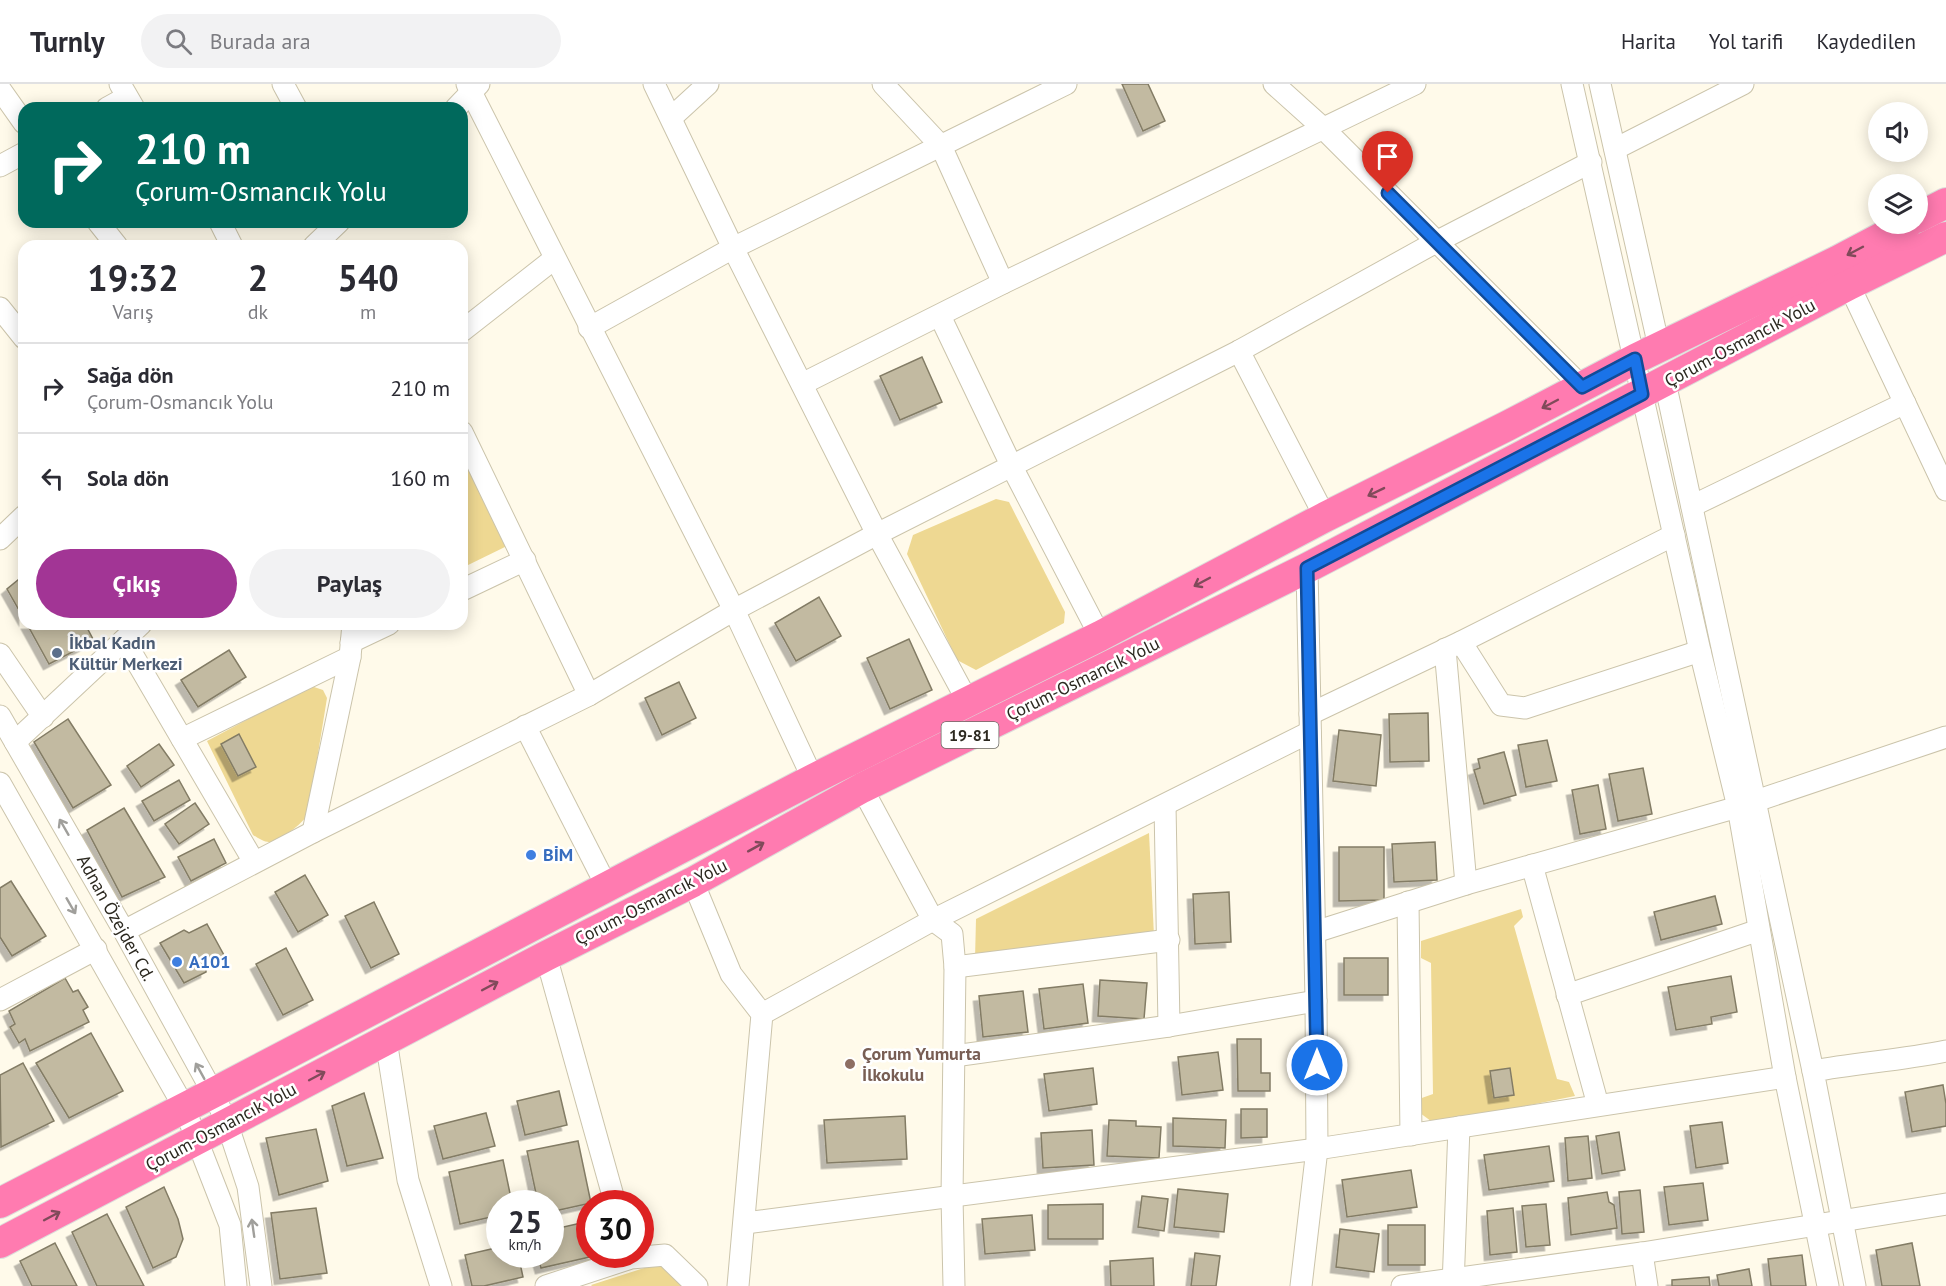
<!DOCTYPE html>
<html lang="tr">
<meta charset="utf-8">
<style>
:root{--surface:#fff;--page:#f2f2f3;--text:#2b2b33;--muted:#7c7c81;--line:#e1e1e2;--accent:#a23595}
body{margin:0;font-family:"PT Sans",sans-serif;background:var(--page);color:var(--text);height:100vh;display:flex;flex-direction:column;font-size:22px;white-space:nowrap}
*{box-sizing:border-box;margin:0}
p{font-size:20px;color:var(--muted)}
.icon{flex:none;width:33px;height:33px;fill:none;stroke:currentColor;stroke-width:2;stroke-linecap:round;stroke-linejoin:round}
.map{position:relative;flex:1;overflow:hidden}
.side{position:absolute;left:18px;top:156px;width:450px;height:390px;display:flex;flex-direction:column;background:var(--surface);border-radius:18px;box-shadow:0 3px 15px #0003}
.side>*{flex:none}
.guide{position:absolute;left:18px;top:18px;width:450px;height:126px;border-radius:18px;box-shadow:0 3px 15px #0003;background:#00695c;color:#fff;overflow:hidden}
.tools{position:absolute;left:1868px;top:18px;display:grid;gap:12px}
.tools a{display:grid;place-items:center;width:60px;height:60px;border-radius:50%;background:var(--surface);box-shadow:0 3px 15px #0003;font-size:30px}
.speed{position:absolute;left:486px;top:1106px;display:flex;gap:12px;font-size:30px;font-weight:700;text-align:center}
.speed>*{display:grid;place-content:center;width:78px;height:78px;border-radius:50%;background:var(--surface);box-shadow:0 3px 15px #0003;line-height:1}
.speed small{font-size:15px;font-weight:400}
.speed .limit{border:9px solid #d22;background:#fff;color:#111}
.pin{position:absolute;display:grid;place-items:center;width:51px;height:51px;color:#fff;margin:-62px -26px;border-radius:50% 50% 50% 0;rotate:-45deg;box-shadow:0 0 6px #0007}
.pin .icon{rotate:45deg}
.me{position:absolute;width:66px;margin:-33px;rotate:0deg;stroke-linejoin:round;filter:drop-shadow(0 0 4px #0008)}
.turn{display:flex;align-items:center;gap:21px;height:126px;padding:0 18px;font-size:27px}
.turn .icon{width:78px;height:78px;stroke-width:2.5}
.turn b{display:block;font-size:42px;line-height:51px}
.eta{display:flex;justify-content:space-evenly;align-items:center;height:102px;text-align:center}
.eta b{font-size:36px;font-weight:800;line-height:42px}
.primary-button{display:flex;gap:12px;margin-top:auto;padding:12px 18px}
.primary-button a{flex:1;height:69px;border-radius:36px;background:var(--accent);color:#fff;font-size:24px;font-weight:800;line-height:69px;text-align:center}
.primary-button a+a{background:var(--page);color:var(--text)}
ul{padding:0;list-style:none}
li{display:flex;align-items:center;gap:18px;height:90px;padding:0 18px;border-top:2px solid var(--line)}
li div{flex:1}
li b{display:block;font-size:22px}
li em{font-style:normal}
header{display:flex;align-items:center;gap:36px;box-sizing:border-box;height:84px;padding:0 30px;background:var(--surface);border-bottom:2px solid var(--line)}
header strong{font-size:28px}
nav{display:flex;gap:33px;margin-inline-start:auto;font-size:21px}
.search{width:420px;height:54px;background:var(--page);display:flex;align-items:center;gap:15px;box-sizing:border-box;padding:0 21px;border-radius:33px;color:var(--muted);font-size:22px}
.map>svg:first-child{display:block}
.green{fill:#eed892}
.building{fill:#c2baa1;stroke:#837c65;stroke-width:1.5;filter:url(#shadow)}
.lines{fill:none;stroke-linecap:round;stroke-linejoin:round}
.minor-casing{stroke:#cbc4ab;stroke-width:23}
.highway-casing{stroke:#dddddb;stroke-width:32}
.minor{stroke:#fff;stroke-width:21}
.highway{stroke:#ff7bb0;stroke-width:30}
.oneway{stroke:#804a5a}
.oneway2{stroke:#a09f9b}
.route-casing{stroke:#114b97;stroke-width:15}
.route{stroke:#1a73e8;stroke-width:10}
.service-dot{fill:#5c6f8a;stroke:#fff;stroke-width:2}
.shop-dot{fill:#3f7fe0;stroke:#fff;stroke-width:2}
.education-dot{fill:#8d6e63;stroke:#fff;stroke-width:2}
.labels{text-anchor:middle;stroke-width:5;stroke-linejoin:round;paint-order:stroke}
.shield{fill:#fff;stroke:#6b6963;stroke-width:1.5}
.shield-label{font-size:16px;font-weight:bold;fill:#2c2920}
.street-label{font-size:18px;fill:#2c2920;stroke:#fff}
.service-label{font-size:18px;font-weight:bold;fill:#4e5e75;stroke:#fff;text-anchor:start}
.shop-label{font-size:18px;font-weight:bold;fill:#366cbe;stroke:#fff;text-anchor:start}
.education-label{font-size:18px;font-weight:bold;fill:#785e54;stroke:#fff;text-anchor:start}
</style>
<header>
<strong>Turnly</strong>
<div class="search"><svg class="icon" aria-label="search" viewBox="0 0 24 24"><circle cx="10" cy="10" r="6"/><path d="M15 15l6 6"/></svg>Burada ara</div>
<nav><a>Harita</a><a>Yol tarifi</a><a>Kaydedilen</a></nav>
</header>
<div class="map">
<svg width="1946" height="1202" viewBox="0 0 1946 1202">
<defs>
<filter id="shadow"><feDropShadow dx="-5.5" dy="5.5" stdDeviation="0" flood-color="#0004"/></filter>
</defs>
<rect width="100%" height="100%" fill="#fffaea"/>
<g class="green">
<path d="M 462,363 L 511,460 L 462,484 Z"/>
<path d="M 996,415 L 1009,418 L 1065,528 L 1064,539 L 976,586 L 957,576 L 907,470 L 913,451 Z"/>
<path d="M 311,602 L 323,606 L 327,614 L 308,731 C 301,740 283,755 271,758 C 265,759 258,754 253,751 L 207,657 Z"/>
<path d="M 1149,749 L 1154,852 L 975,875 L 976,835 Z"/>
<path d="M 1521,825 L 1523,833 L 1514,842 L 1557,995 L 1569,998 L 1575,1012 L 1435,1040 L 1420,1029 L 1419,1015 L 1433,1010 L 1431,879 L 1421,874 L 1421,857 Z"/>
<path d="M 666,1177 L 686,1202 L 592,1202 L 591,1201 Z"/>
</g>
<g class="building">
<path d="M 1122,0 L 1148,0 L 1165,37 L 1143,47 Z"/>
<path d="M 922,273 L 942,318 L 900,336 L 880,292 Z"/>
<path d="M 24,491 L 24,535 L 7,505 Z"/>
<path d="M 819,513 L 841,552 L 796,577 L 775,539 Z"/>
<path d="M 27,540 L 85,540 L 94,557 L 49,580 Z"/>
<path d="M 909,555 L 932,606 L 890,625 L 867,574 Z"/>
<path d="M 229,566 L 246,593 L 198,623 L 181,596 Z"/>
<path d="M 679,598 L 696,634 L 662,651 L 645,614 Z"/>
<path d="M 1428,629 L 1429,677 L 1390,678 L 1389,630 Z"/>
<path d="M 68,635 L 111,701 L 73,724 L 34,658 Z"/>
<path d="M 1339,646 L 1381,651 L 1376,702 L 1333,697 Z"/>
<path d="M 239,650 L 256,683 L 238,692 L 221,660 Z"/>
<path d="M 1547,656 L 1557,697 L 1526,703 L 1518,661 Z"/>
<path d="M 159,660 L 174,681 L 141,703 L 127,682 Z"/>
<path d="M 1504,668 L 1516,711 L 1484,720 L 1474,686 L 1480,684 L 1478,675 Z"/>
<path d="M 1643,684 L 1652,730 L 1618,737 L 1609,690 Z"/>
<path d="M 179,696 L 190,716 L 154,737 L 142,717 Z"/>
<path d="M 1598,701 L 1606,745 L 1580,750 L 1572,706 Z"/>
<path d="M 195,719 L 209,740 L 179,760 L 165,740 Z"/>
<path d="M 124,724 L 165,793 L 122,813 L 87,746 Z"/>
<path d="M 214,755 L 226,779 L 191,797 L 178,773 Z"/>
<path d="M 1435,758 L 1437,796 L 1394,798 L 1392,760 Z"/>
<path d="M 1339,763 L 1384,763 L 1384,816 L 1339,817 Z"/>
<path d="M 305,791 L 328,831 L 298,848 L 275,808 Z"/>
<path d="M 11,797 L 46,852 L 12,872 L 0,853 L 0,804 Z"/>
<path d="M 1229,808 L 1231,858 L 1195,860 L 1193,810 Z"/>
<path d="M 1715,812 L 1722,840 L 1661,856 L 1654,828 Z"/>
<path d="M 374,818 L 399,870 L 371,884 L 345,832 Z"/>
<path d="M 207,840 L 225,873 L 206,883 L 206,888 L 184,899 L 160,859 L 184,846 L 189,849 Z"/>
<path d="M 286,864 L 313,916 L 283,931 L 256,880 Z"/>
<rect x="1344" y="874" width="44" height="37"/>
<path d="M 1731,892 L 1737,928 L 1711,933 L 1712,940 L 1676,946 L 1668,903 Z"/>
<path d="M 65,894 L 73,908 L 78,906 L 88,923 L 83,926 L 89,938 L 30,967 L 25,955 L 19,959 L 10,943 L 15,940 L 9,927 Z"/>
<path d="M 1100,896 L 1147,899 L 1144,935 L 1098,932 Z"/>
<path d="M 1083,900 L 1088,939 L 1044,945 L 1039,905 Z"/>
<path d="M 1023,907 L 1028,948 L 983,953 L 979,912 Z"/>
<path d="M 91,949 L 123,1007 L 69,1034 L 36,979 Z"/>
<path d="M 1237,955 L 1261,955 L 1261,989 L 1270,989 L 1270,1007 L 1238,1007 Z"/>
<path d="M 1218,968 L 1223,1006 L 1182,1011 L 1178,973 Z"/>
<path d="M 23,979 L 54,1037 L 1,1063 L 0,991 Z"/>
<path d="M 1093,984 L 1097,1020 L 1049,1027 L 1044,990 Z"/>
<path d="M 1510,984 L 1514,1011 L 1494,1014 L 1490,987 Z"/>
<path d="M 1943,1001 L 1946,1020 L 1946,1042 L 1912,1048 L 1905,1008 Z"/>
<path d="M 559,1007 L 567,1041 L 525,1051 L 517,1017 Z"/>
<path d="M 364,1009 L 383,1074 L 347,1082 L 332,1022 Z"/>
<path d="M 1241,1025 L 1267,1025 L 1267,1053 L 1241,1054 Z"/>
<path d="M 486,1029 L 495,1062 L 443,1075 L 434,1042 Z"/>
<path d="M 905,1032 L 907,1075 L 827,1079 L 824,1036 Z"/>
<path d="M 1173,1034 L 1226,1036 L 1225,1064 L 1173,1062 Z"/>
<path d="M 1109,1036 L 1136,1037 L 1136,1042 L 1161,1043 L 1159,1074 L 1107,1072 Z"/>
<path d="M 1722,1038 L 1728,1079 L 1696,1084 L 1690,1042 Z"/>
<path d="M 316,1045 L 328,1097 L 279,1111 L 266,1054 Z"/>
<path d="M 1092,1046 L 1094,1081 L 1043,1084 L 1041,1049 Z"/>
<path d="M 1619,1048 L 1625,1086 L 1602,1090 L 1596,1052 Z"/>
<path d="M 1588,1052 L 1592,1094 L 1568,1097 L 1565,1054 Z"/>
<path d="M 578,1057 L 591,1119 L 550,1128 L 550,1119 L 538,1119 L 527,1067 Z"/>
<path d="M 1549,1062 L 1554,1097 L 1489,1106 L 1484,1071 Z"/>
<path d="M 503,1076 L 512,1119 L 500,1119 L 500,1131 L 460,1140 L 449,1088 Z"/>
<path d="M 1411,1086 L 1417,1123 L 1347,1133 L 1342,1096 Z"/>
<path d="M 1703,1099 L 1708,1136 L 1669,1141 L 1664,1103 Z"/>
<path d="M 164,1103 L 178,1135 L 183,1155 L 176,1173 L 153,1184 L 126,1123 Z"/>
<path d="M 1178,1105 L 1228,1110 L 1224,1148 L 1174,1143 Z"/>
<path d="M 1640,1106 L 1644,1148 L 1622,1150 L 1619,1108 Z"/>
<path d="M 1607,1108 L 1609,1118 L 1614,1121 L 1617,1144 L 1571,1151 L 1568,1114 Z"/>
<path d="M 1142,1112 L 1168,1115 L 1164,1147 L 1138,1143 Z"/>
<path d="M 1103,1120 L 1103,1155 L 1048,1155 L 1048,1121 Z"/>
<path d="M 1546,1120 L 1550,1161 L 1526,1163 L 1522,1122 Z"/>
<path d="M 316,1124 L 327,1189 L 280,1195 L 271,1129 Z"/>
<path d="M 1513,1124 L 1517,1168 L 1490,1171 L 1487,1127 Z"/>
<path d="M 107,1130 L 144,1202 L 97,1202 L 72,1148 Z"/>
<path d="M 1032,1131 L 1035,1166 L 985,1170 L 982,1135 Z"/>
<path d="M 590,1137 L 590,1170 L 603,1170 L 541,1184 L 537,1170 L 550,1170 L 550,1146 Z"/>
<rect x="1388" y="1141" width="37" height="40"/>
<path d="M 1340,1145 L 1379,1150 L 1374,1188 L 1336,1183 Z"/>
<path d="M 55,1159 L 77,1202 L 32,1202 L 20,1177 Z"/>
<path d="M 1912,1159 L 1920,1202 L 1882,1202 L 1876,1166 Z"/>
<path d="M 500,1163 L 500,1170 L 518,1170 L 523,1193 L 484,1202 L 472,1202 L 465,1171 Z"/>
<path d="M 1195,1169 L 1220,1172 L 1216,1202 L 1191,1202 Z"/>
<path d="M 1802,1171 L 1806,1202 L 1771,1202 L 1768,1175 Z"/>
<path d="M 1153,1174 L 1154,1202 L 1111,1202 L 1110,1177 Z"/>
<path d="M 1749,1185 L 1752,1202 L 1719,1202 L 1717,1191 Z"/>
<path d="M 1709,1193 L 1710,1202 L 1672,1202 L 1672,1196 Z"/>
</g>
<g class="lines">
<defs>
<g id="minor">
<path d="M 120,0 L 134,24"/>
<path d="M 283,0 L 296,24"/>
<path d="M 467,0 L 734,526 L 813,695"/>
<path d="M 654,0 L 733,164 L 877,450 L 968,618"/>
<path d="M 883,0 L 941,62 L 1003,199"/>
<path d="M 1274,0 L 1323,44 L 1582,303"/>
<path d="M 1572,0 L 1700,567 L 1738,723 L 1785,993 L 1828,1202"/>
<path d="M 1600,0 L 1659,263"/>
<path d="M 0,5 L 24,39"/>
<path d="M 107,24 L 127,13"/>
<path d="M 456,24 L 479,0"/>
<path d="M 672,33 L 708,0"/>
<path d="M 1615,65 L 1743,0"/>
<path d="M 0,82 L 24,69"/>
<path d="M 98,138 L 117,162"/>
<path d="M 220,138 L 232,162"/>
<path d="M 314,162 L 339,138"/>
<path d="M 1849,201 L 1946,406"/>
<path d="M 0,224 L 24,254"/>
<path d="M 940,232 L 1012,383 L 1100,552"/>
<path d="M 589,244 L 733,164 L 1066,0"/>
<path d="M 462,247 L 554,175"/>
<path d="M 1239,267 L 1325,433"/>
<path d="M 1665,298 L 1813,987"/>
<path d="M 802,300 L 1003,199 L 1415,0"/>
<path d="M 462,348 L 589,611"/>
<path d="M 1692,422 L 1905,319"/>
<path d="M 0,455 L 24,432"/>
<path d="M 462,506 L 525,476"/>
<path d="M 124,556 L 254,778"/>
<path d="M 351,558 L 389,540"/>
<path d="M 1461,558 L 1501,621 L 1525,624 L 1700,567"/>
<path d="M 1445,565 L 1466,800"/>
<path d="M 0,570 L 43,633"/>
<path d="M 1310,630 L 1461,558 L 1674,451"/>
<path d="M 0,632 L 124,847 L 213,1009 L 227,1039 L 248,1103 L 261,1202"/>
<path d="M 525,642 L 607,803"/>
<path d="M 182,655 L 350,573"/>
<path d="M 15,658 L 141,540"/>
<path d="M 0,699 L 184,1023 L 230,1141 L 236,1202"/>
<path d="M 862,704 L 933,836 L 952,850 L 955,883 L 952,1113 L 954,1202"/>
<path d="M 1165,721 L 1169,942"/>
<path d="M 313,748 L 350,573 L 353,540"/>
<path d="M 1532,781 L 1598,1021"/>
<path d="M 693,798 L 731,890 L 762,930 L 738,1202"/>
<path d="M 1408,818 L 1411,1051"/>
<path d="M 124,847 L 313,748 L 589,611 L 734,526 L 877,450 L 1239,267 L 1436,158 L 1591,78"/>
<path d="M 1315,848 L 1466,800 L 1738,723 L 1946,653"/>
<path d="M 546,872 L 615,1119"/>
<path d="M 955,883 L 1169,856"/>
<path d="M 1567,911 L 1759,846"/>
<path d="M 0,916 L 96,865"/>
<path d="M 762,930 L 933,836 L 1310,648"/>
<path d="M 386,956 L 408,1096 L 441,1202"/>
<path d="M 954,972 L 1169,942 L 1316,917"/>
<path d="M 745,1139 L 1317,1065 L 1785,993"/>
<path d="M 1642,1169 L 1647,1202"/>
<path d="M 546,1202 L 631,1174 L 665,1171 L 697,1202"/>
<path d="M 1301,1202 L 1317,1065 L 1316,917 L 1307,484"/>
<path d="M 1402,1202 L 1642,1169 L 1946,1120"/>
<path d="M 1453,1202 L 1459,1043"/>
<path d="M 1855,1202 L 1813,987 C 1857,979 1902,976 1946,967"/>
</g>
<g id="highway">
<path d="M 1917,134 L 1946,119"/>
<path d="M 0,1119 L 213,1009 L 813,695 L 1100,552 L 1325,433 L 1507,342 L 1635,275 L 1837,177 L 1907,140"/>
<path d="M 0,1159 L 546,872 L 693,798 L 862,704 L 1307,484 L 1849,201 L 1946,153"/>
</g>
</defs>
<use href="#minor" class="minor-casing"/>
<use href="#highway" class="highway-casing"/>
<use href="#minor" class="minor"/>
<use href="#highway" class="highway"/>
</g>
<defs><path id="oneway-shaft" d="M-6 0H5M1.5-3L5.5 0L1.5 3" fill="none" stroke-width="1.6" stroke-linecap="round" stroke-linejoin="round" transform="scale(1.5)"/></defs>
<g class="oneway">
<use href="#oneway-shaft" transform="translate(1855 167) rotate(152)"/>
<use href="#oneway-shaft" transform="translate(1550 320) rotate(152)"/>
<use href="#oneway-shaft" transform="translate(1376 408) rotate(154)"/>
<use href="#oneway-shaft" transform="translate(1202 498) rotate(152)"/>
<use href="#oneway-shaft" transform="translate(756 763) rotate(-29)"/>
<use href="#oneway-shaft" transform="translate(490 902) rotate(-28)"/>
<use href="#oneway-shaft" transform="translate(317 992) rotate(-28)"/>
<use href="#oneway-shaft" transform="translate(52 1132) rotate(-28)"/>
</g>
<g class="oneway2">
<use href="#oneway-shaft" transform="translate(64 743) rotate(-120)"/>
<use href="#oneway-shaft" transform="translate(71 822) rotate(60)"/>
<use href="#oneway-shaft" transform="translate(200 987) rotate(-119)"/>
<use href="#oneway-shaft" transform="translate(253 1144) rotate(-98)"/>
</g>
<g class="lines">
<defs>
<path id="route" d="M 1317,981 L 1307,484 L 1642,310 L 1635,275 L 1582,303 L 1388,109"/>
</defs>
<use href="#route" class="route-casing"/>
<use href="#route" class="route"/>
</g>
<circle class="service-dot" cx="57" cy="569" r="6"/>
<g class="shop-dot">
<circle cx="531" cy="771" r="6"/>
<circle cx="177" cy="878" r="6"/>
</g>
<circle class="education-dot" cx="850" cy="980" r="6"/>
<g class="labels">
<rect class="shield" x="941.5" y="638" width="57" height="26" rx="4.5"/>
<g class="shield-label">
<text x="970" y="657">19-81</text>
</g>
<g class="street-label">
<text transform="translate(1740 259) rotate(-28)" y="6">Çorum-Osmancık Yolu</text>
<text transform="translate(1083 595) rotate(-26)" y="6">Çorum-Osmancık Yolu</text>
<text transform="translate(651 818) rotate(-27)" y="6">Çorum-Osmancık Yolu</text>
<text transform="translate(116 834) rotate(61)" y="6">Adnan Özejder Cd.</text>
<text transform="translate(221 1043) rotate(-28)" y="6">Çorum-Osmancık Yolu</text>
</g>
<g class="service-label">
<text x="69" y="565">İkbal Kadın<tspan x="69" dy="21">Kültür Merkezi</tspan></text>
</g>
<g class="shop-label">
<text x="543" y="777">BİM</text>
<text x="189" y="884">A101</text>
</g>
<g class="education-label">
<text x="862" y="976">Çorum Yumurta<tspan x="862" dy="21">İlkokulu</tspan></text>
</g>
</g>
</svg>
<div class="tools">
<a><svg class="icon" aria-label="sound" viewBox="0 0 24 24"><path d="M4 9h4l5-4v14l-5-4H4zM17 9q2 3 0 6"/></svg></a>
<a><svg class="icon" aria-label="layers" viewBox="0 0 24 24"><path d="M12 4l9 5-9 5-9-5zM3 14l9 5 9-5"/></svg></a>
</div>
<div class="speed"><div>25<small>km/h</small></div><div class="limit">30</div></div>
<div class="pin" style="left:1388px;top:109px;background:#d93025"><svg class="icon" aria-label="arrive" viewBox="0 0 24 24"><path d="M6 21V4h12l-3 4 3 4H6"/></svg></div>
<svg class="me" style="left:1317px;top:981px" viewBox="-20 -20 40 40"><circle r="17" fill="#1a73e8" stroke="#fff" stroke-width="3"/><path d="M0-11L8 9 0 5-8 9z" fill="#fff"/></svg>
<div class="guide">
<div class="turn"><svg class="icon" aria-label="right" viewBox="0 0 24 24"><path d="M7 20v-9h11M14 6l5 5-5 5"/></svg><div><b>210 m</b>Çorum-Osmancık Yolu</div></div>
</div>
<section class="side">
<div class="eta">
<div><b>19:32</b><p>Varış</p></div>
<div><b>2</b><p>dk</p></div>
<div><b>540</b><p>m</p></div>
</div>
<ul>
<li><svg class="icon" aria-label="right" viewBox="0 0 24 24"><path d="M7 20v-9h11M14 6l5 5-5 5"/></svg><div><b>Sağa dön</b><p>Çorum-Osmancık Yolu</p></div><em>210 m</em></li>
<li><svg class="icon" aria-label="left" viewBox="0 0 24 24"><path d="M17 20v-9H6M10 6l-5 5 5 5"/></svg><div><b>Sola dön</b></div><em>160 m</em></li>
</ul>
<div class="primary-button"><a>Çıkış</a><a>Paylaş</a></div>
</section>
</div>
